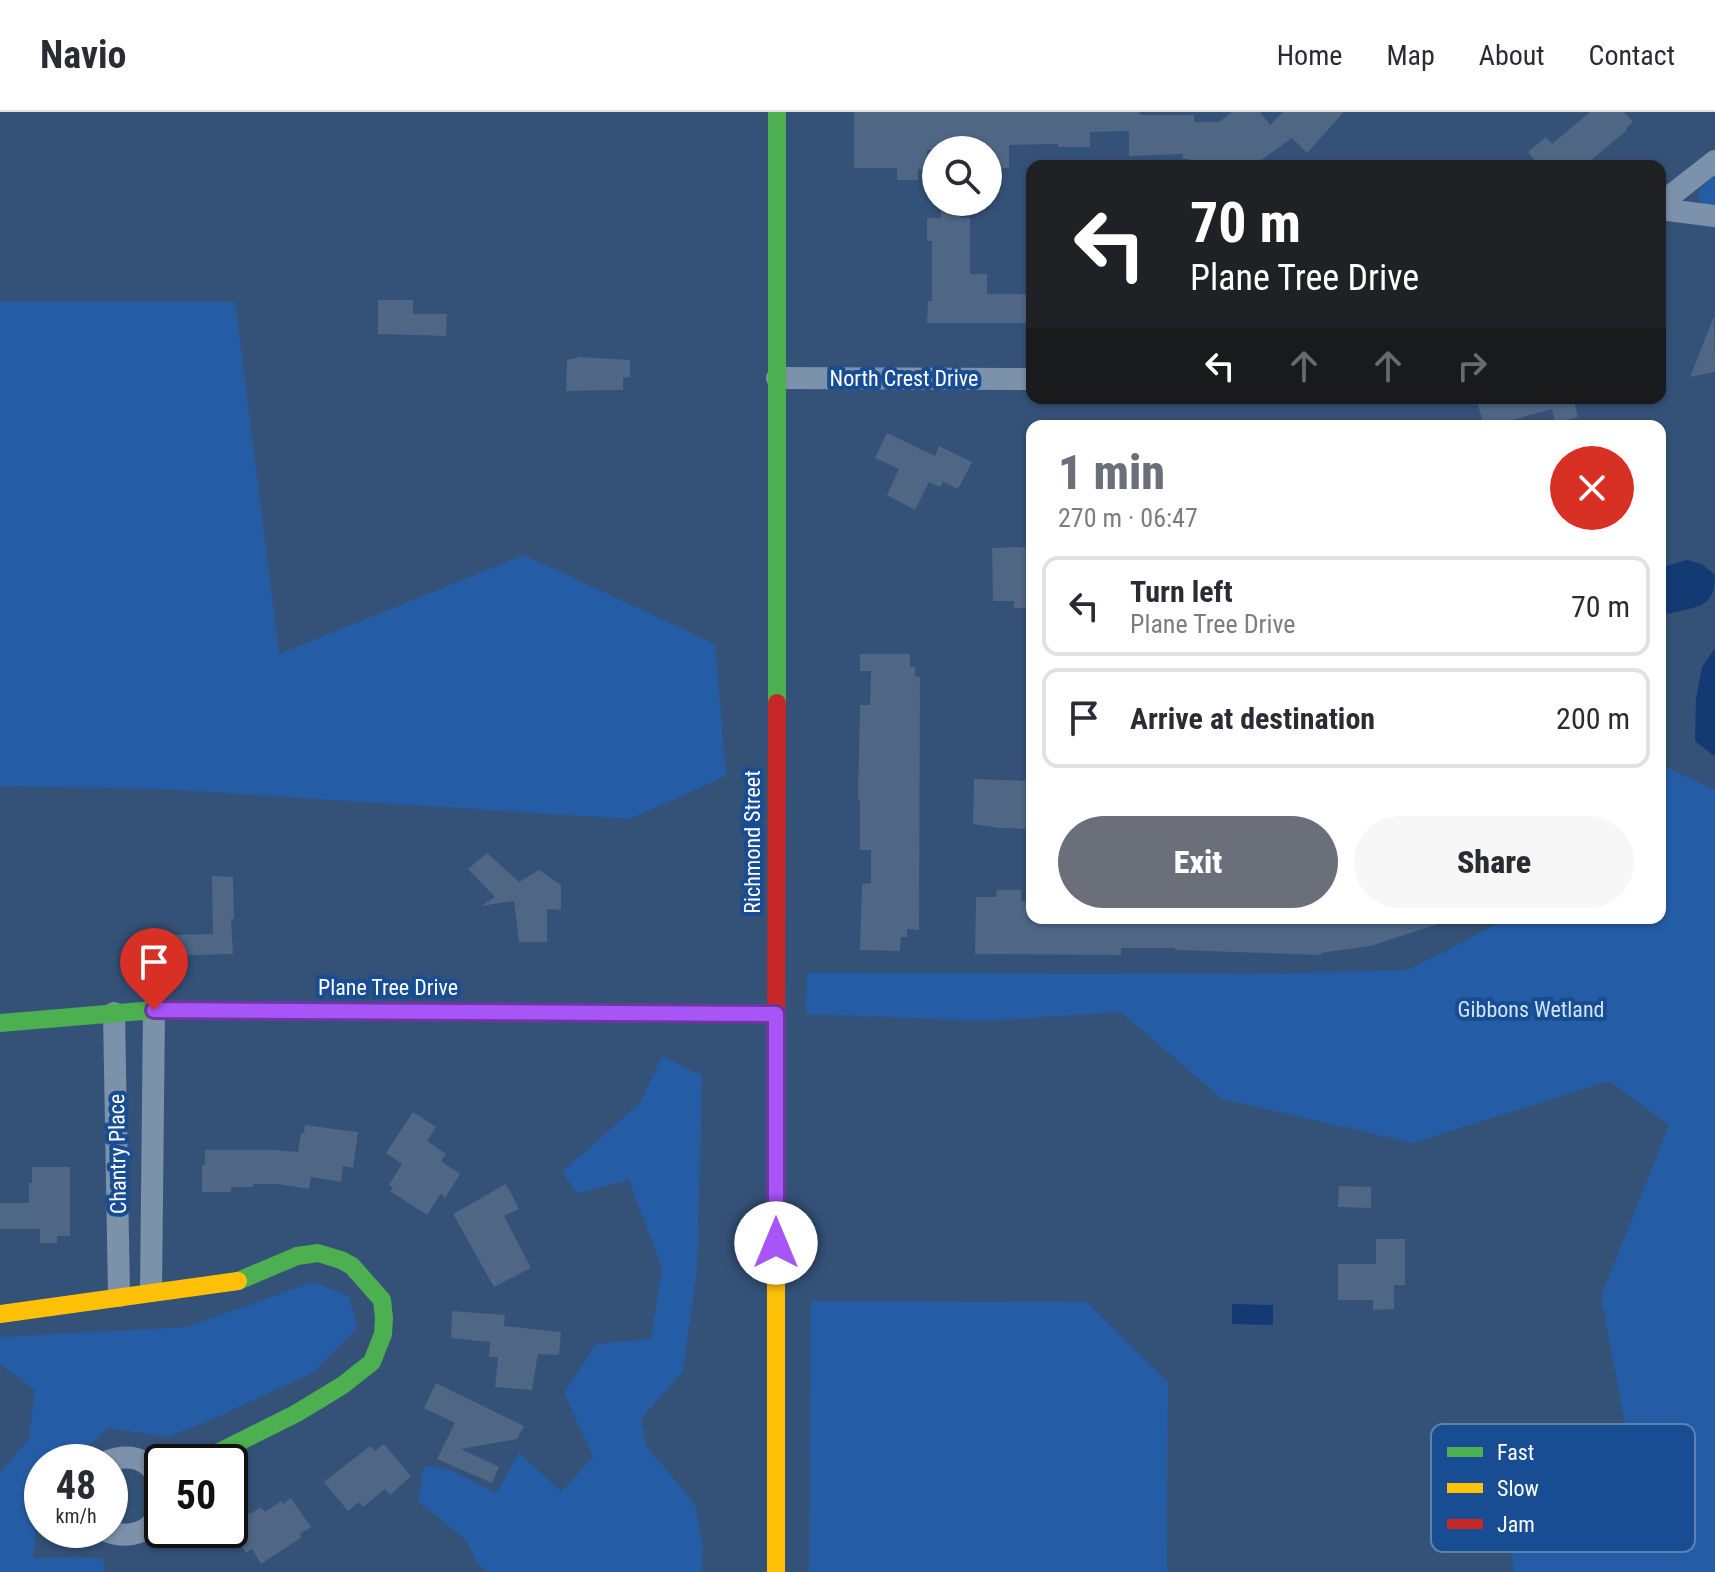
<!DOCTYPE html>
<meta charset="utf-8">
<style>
:root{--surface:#fff;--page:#f7f7f7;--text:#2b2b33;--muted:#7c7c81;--line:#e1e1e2;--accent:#6a6f79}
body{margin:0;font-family:"Roboto Condensed",sans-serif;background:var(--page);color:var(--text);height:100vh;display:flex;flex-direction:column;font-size:30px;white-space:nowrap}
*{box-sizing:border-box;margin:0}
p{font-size:26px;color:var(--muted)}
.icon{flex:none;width:44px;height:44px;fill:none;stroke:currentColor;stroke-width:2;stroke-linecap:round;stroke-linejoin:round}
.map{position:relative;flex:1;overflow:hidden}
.details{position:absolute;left:1026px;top:308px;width:640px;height:504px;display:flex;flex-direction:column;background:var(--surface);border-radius:16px;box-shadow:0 2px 6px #0004}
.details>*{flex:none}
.top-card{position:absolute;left:1026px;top:48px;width:640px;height:244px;border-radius:16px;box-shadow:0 2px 6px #0004;background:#202124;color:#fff;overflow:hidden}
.tools{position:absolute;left:922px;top:24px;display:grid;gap:16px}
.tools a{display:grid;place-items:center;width:80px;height:80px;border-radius:50%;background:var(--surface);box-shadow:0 2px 6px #0004;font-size:40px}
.speed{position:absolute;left:24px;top:1332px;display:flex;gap:16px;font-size:40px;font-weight:700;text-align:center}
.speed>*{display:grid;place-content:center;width:104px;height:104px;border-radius:50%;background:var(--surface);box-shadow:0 2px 6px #0004;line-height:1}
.speed small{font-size:20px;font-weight:400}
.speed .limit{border:4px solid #111;border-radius:12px;background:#fff;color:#111}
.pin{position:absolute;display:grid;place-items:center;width:68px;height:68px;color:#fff;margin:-82px -34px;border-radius:50% 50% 50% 0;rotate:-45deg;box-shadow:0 0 8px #0007}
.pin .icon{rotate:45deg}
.me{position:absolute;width:88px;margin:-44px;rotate:0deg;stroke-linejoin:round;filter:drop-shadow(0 0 6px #0008)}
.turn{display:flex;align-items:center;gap:28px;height:168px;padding:0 32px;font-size:36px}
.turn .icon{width:104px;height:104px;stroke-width:2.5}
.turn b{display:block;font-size:56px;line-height:68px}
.lanes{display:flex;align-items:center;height:76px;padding:0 32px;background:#0003;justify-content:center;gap:40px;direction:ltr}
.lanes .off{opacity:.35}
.round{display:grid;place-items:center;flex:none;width:84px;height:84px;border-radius:42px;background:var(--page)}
.head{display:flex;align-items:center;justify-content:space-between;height:136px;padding:0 32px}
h1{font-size:48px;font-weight:800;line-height:60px;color:var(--accent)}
.cta{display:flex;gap:16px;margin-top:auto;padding:16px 32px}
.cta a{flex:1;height:92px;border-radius:48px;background:var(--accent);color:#fff;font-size:32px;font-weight:800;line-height:92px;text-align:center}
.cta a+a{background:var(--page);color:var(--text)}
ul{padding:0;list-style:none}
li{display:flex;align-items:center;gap:24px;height:100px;margin:0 16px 12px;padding:0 16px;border:4px solid var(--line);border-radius:16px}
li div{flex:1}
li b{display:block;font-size:30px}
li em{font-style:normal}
header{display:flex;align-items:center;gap:48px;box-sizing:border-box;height:112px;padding:0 40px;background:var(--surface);border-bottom:2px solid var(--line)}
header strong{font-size:38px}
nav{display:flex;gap:44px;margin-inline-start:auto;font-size:28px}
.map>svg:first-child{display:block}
.green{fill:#245da6}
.water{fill:#133a72}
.building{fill:#4f6685}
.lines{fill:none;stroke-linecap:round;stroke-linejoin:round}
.street{stroke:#7c91aa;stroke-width:22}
.fast{stroke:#4caf50;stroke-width:18}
.slow{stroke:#ffc107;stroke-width:18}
.jam{stroke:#c62828;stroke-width:18}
.route-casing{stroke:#6d37a1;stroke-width:20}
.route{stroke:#a855f7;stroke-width:14}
.labels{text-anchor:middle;stroke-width:8;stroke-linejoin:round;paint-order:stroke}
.street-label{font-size:22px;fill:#fff;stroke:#184d93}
.park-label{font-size:22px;fill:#cfe3fb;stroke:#184d93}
.key{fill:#184d93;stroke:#5d82b3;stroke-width:2}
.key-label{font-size:22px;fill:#fff}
</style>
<header>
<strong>Navio</strong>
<nav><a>Home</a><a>Map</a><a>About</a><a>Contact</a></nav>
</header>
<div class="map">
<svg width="1715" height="1460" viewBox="0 0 1715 1460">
<rect width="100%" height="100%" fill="#345177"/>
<g class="green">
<path d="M 1715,62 L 1715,94 L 1705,92 L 1699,88 L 1698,80 Z"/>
<path d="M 0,190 L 235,190 L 279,542 L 524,443 L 715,532 L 726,664 L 630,707 L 162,677 L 0,674 Z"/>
<path d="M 1660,652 L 1715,678 L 1715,1460 L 1513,1460 L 1508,1352 L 1625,1311 L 1601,1185 L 1669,1013 L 1609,969 L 1413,1031 L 1222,987 L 1121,900 L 985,909 L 806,902 L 807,861 L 1271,862 L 1408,858 L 1509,806 L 1660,806 Z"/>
<path d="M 662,944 L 702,964 L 697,1158 L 683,1259 L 641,1307 L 646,1334 L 695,1392 L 703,1437 L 701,1460 L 487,1460 L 478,1452 L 466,1428 L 418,1389 L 424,1354 L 448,1357 L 497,1381 L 519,1340 L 561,1380 L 593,1345 L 564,1281 L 596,1232 L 651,1227 L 662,1156 L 629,1068 L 577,1081 L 562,1060 L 640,991 Z"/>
<path d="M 313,1170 L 349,1184 L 357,1216 L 314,1260 L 213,1307 L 168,1325 L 108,1316 L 72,1350 L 42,1350 L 42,1391 L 38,1397 L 33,1446 L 103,1446 L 105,1460 L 0,1460 L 0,1360 L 29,1327 L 35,1278 L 0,1252 L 0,1225 L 187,1215 Z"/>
<path d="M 811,1189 L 1086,1190 L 1168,1270 L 1167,1460 L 809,1460 Z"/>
</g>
<g class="water">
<path d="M 1687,448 L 1702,452 L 1715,463 C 1715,497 1697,494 1669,502 L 1660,493 L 1660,461 L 1666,454 Z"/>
<path d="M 1715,536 L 1715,644 L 1714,644 L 1695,629 L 1696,587 L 1702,555 Z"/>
<path d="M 1232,1192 L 1273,1193 L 1273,1213 L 1232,1212 Z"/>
</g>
<g class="building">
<path d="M 854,0 L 1139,0 L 1140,3 L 1194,3 L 1194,10 L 1219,10 L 1232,0 L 1260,0 L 1270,13 L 1283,0 L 1344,0 L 1307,41 L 1292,26 L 1253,54 L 1187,54 L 1188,47 L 1183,47 L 1183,42 L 1129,44 L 1129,19 L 1090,20 L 1090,35 L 1058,35 L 1058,32 L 1009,33 L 1009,56 L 988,56 L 988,38 L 927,38 L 927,57 L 918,57 L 918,68 L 897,68 L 897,56 L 854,56 Z"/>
<path d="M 1590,0 L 1624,0 L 1633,10 L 1626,16 L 1627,18 L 1584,54 L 1539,54 L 1528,40 L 1546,25 L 1552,32 Z"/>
<path d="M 941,91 L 960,91 L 961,106 L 970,106 L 970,162 L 987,162 L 987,182 L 1032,182 L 1032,211 L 927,211 L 928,189 L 932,189 L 932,129 L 927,129 L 927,106 L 941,106 Z"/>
<path d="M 378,188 L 413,188 L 413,202 L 447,202 L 446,224 L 378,222 Z"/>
<path d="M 1714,204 L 1715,260 L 1690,265 Z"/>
<path d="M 579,245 L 630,248 L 630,265 L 623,266 L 623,278 L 566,279 L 567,248 Z"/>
<path d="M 1476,286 L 1573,286 L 1578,305 L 1555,311 L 1552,297 L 1491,314 L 1484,314 Z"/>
<path d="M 887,321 L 935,344 L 939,334 L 972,350 L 958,377 L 943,370 L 940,375 L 929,370 L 915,398 L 887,383 L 899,357 L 875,346 Z"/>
<path d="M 1032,435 L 1032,496 L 1014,496 L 1014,489 L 993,489 L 992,436 Z"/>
<path d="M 860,542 L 910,542 L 910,555 L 915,555 L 915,564 L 920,565 L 919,818 L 907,817 L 907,825 L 901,825 L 900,839 L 860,838 L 862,772 L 871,771 L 871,738 L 860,738 L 860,688 L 858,688 L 860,593 L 870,593 L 871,559 L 860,559 Z"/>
<path d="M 974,667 L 1032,669 L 1032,717 L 999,716 L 973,712 Z"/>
<path d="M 487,741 L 519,770 L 539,758 L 561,773 L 561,798 L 547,797 L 547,830 L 519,830 L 514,789 L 481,794 L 495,785 L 468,757 Z"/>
<path d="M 212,764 L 233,765 L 234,807 L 231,807 L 233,842 L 163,844 L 163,823 L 213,822 Z"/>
<path d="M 997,778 L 1021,778 L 1021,789 L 1032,789 L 1032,806 L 1446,806 L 1447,809 L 1371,834 L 1321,841 L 1321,843 L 1175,838 L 1175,836 L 1121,836 L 1121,843 L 975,842 L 976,785 L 996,785 Z"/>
<path d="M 413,1000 L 436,1015 L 427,1029 L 446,1042 L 441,1049 L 460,1062 L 445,1086 L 441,1081 L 427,1103 L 390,1079 L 393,1076 L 389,1073 L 402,1052 L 386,1041 Z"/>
<path d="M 305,1013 L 358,1020 L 353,1056 L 343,1054 L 341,1070 L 311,1065 L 309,1077 L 278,1072 L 253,1072 L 253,1075 L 231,1075 L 231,1080 L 202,1080 L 202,1053 L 205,1053 L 205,1038 L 276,1038 L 298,1040 L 301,1021 L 304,1021 Z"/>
<path d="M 32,1055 L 70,1055 L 70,1124 L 57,1124 L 57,1131 L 40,1131 L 40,1117 L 0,1117 L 0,1091 L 29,1091 L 29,1071 L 32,1071 Z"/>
<path d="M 506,1072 L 519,1097 L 504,1104 L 531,1156 L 494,1175 L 453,1102 Z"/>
<path d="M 1339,1074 L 1371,1075 L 1371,1096 L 1338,1095 Z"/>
<path d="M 1376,1127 L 1405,1127 L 1405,1173 L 1394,1173 L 1394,1197 L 1373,1198 L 1373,1188 L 1338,1188 L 1338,1152 L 1376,1152 Z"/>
<path d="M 452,1199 L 505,1203 L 504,1214 L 561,1220 L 559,1243 L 538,1242 L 532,1278 L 495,1275 L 498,1245 L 489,1245 L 490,1230 L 451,1226 Z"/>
<path d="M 436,1271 L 524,1314 L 517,1327 L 461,1337 L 499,1355 L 492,1371 L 437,1347 L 455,1311 L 424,1296 Z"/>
<path d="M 384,1332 L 411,1364 L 390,1383 L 385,1377 L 363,1395 L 359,1390 L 348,1399 L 324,1370 L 370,1334 L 375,1339 Z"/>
<path d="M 291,1386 L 311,1415 L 300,1422 L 302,1425 L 261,1452 L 252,1437 L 246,1441 L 230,1417 L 230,1408 L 246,1397 L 250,1402 L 261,1395 L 265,1400 L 281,1389 L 283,1392 Z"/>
</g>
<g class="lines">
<g class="street">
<path d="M 1660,92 L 1715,49"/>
<path d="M 1660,97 L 1715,104"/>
<path d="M 777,266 L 1032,267"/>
<path d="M 114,901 L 119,1184"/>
<path d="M 151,1179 L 154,898"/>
<path d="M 105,1350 C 131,1340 149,1346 162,1371"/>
<path d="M 104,1418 C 128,1428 151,1422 162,1397"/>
</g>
<g class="fast">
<path d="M 777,591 L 777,0"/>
<path d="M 0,911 L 154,898 L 776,902"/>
<path d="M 199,1350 L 297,1301 L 343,1273 L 372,1250 L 383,1222 L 384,1206 L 382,1188 L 352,1154 L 341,1148 L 318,1141 L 297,1144 L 238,1169"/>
</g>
<g class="slow">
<path d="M 0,1202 L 238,1169"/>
<path d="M 776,1460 L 776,959"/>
</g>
<path class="jam" d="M 776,959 L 777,591"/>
</g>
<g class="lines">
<defs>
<path id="route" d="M 154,898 L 776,902 L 776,1131"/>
</defs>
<use href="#route" class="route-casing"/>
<use href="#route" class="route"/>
</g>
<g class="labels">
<g class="street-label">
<text x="904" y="274">North Crest Drive</text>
<text transform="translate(752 730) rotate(-90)" y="8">Richmond Street</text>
<text x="388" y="883">Plane Tree Drive</text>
<text transform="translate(117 1042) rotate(-91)" y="8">Chantry Place</text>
</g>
<g class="park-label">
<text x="1531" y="905">Gibbons Wetland</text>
</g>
</g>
<rect x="1431" y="1312" width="264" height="128" rx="12" class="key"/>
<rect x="1447" y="1335" width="36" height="10" fill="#4caf50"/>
<rect x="1447" y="1371" width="36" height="10" fill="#ffc107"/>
<rect x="1447" y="1407" width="36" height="10" fill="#c62828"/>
<g class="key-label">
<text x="1497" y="1348">Fast</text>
<text x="1497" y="1384">Slow</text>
<text x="1497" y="1420">Jam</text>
</g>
</svg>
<div class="tools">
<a><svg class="icon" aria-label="search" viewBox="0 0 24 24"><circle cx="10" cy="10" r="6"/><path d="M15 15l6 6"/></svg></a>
</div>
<div class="speed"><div>48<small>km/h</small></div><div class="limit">50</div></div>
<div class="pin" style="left:154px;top:898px;background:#d93025"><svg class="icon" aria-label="arrive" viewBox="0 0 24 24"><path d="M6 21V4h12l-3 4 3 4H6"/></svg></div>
<svg class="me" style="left:776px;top:1131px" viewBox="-20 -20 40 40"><circle r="19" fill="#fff"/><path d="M0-13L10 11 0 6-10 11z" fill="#a855f7"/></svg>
<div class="top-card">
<div class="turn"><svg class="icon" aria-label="left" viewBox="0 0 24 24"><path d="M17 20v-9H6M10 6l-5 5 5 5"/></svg><div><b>70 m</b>Plane Tree Drive</div></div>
<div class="lanes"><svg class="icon" aria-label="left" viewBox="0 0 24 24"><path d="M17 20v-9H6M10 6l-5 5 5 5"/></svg><svg class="icon off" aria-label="ahead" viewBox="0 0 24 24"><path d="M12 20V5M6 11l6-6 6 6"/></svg><svg class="icon off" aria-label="ahead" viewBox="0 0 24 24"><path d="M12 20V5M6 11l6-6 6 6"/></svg><svg class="icon off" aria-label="right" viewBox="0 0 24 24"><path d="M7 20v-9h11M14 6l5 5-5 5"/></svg></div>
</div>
<section class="details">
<div class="head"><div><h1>1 min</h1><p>270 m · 06:47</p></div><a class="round" style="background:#d93025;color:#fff"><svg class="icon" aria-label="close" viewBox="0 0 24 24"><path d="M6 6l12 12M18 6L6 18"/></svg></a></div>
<ul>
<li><svg class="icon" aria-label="left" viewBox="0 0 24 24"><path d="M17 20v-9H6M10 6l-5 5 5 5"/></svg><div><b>Turn left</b><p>Plane Tree Drive</p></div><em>70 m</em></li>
<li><svg class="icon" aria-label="arrive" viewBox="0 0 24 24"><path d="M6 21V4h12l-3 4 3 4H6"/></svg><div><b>Arrive at destination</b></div><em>200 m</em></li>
</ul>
<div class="cta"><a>Exit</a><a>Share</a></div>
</section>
</div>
